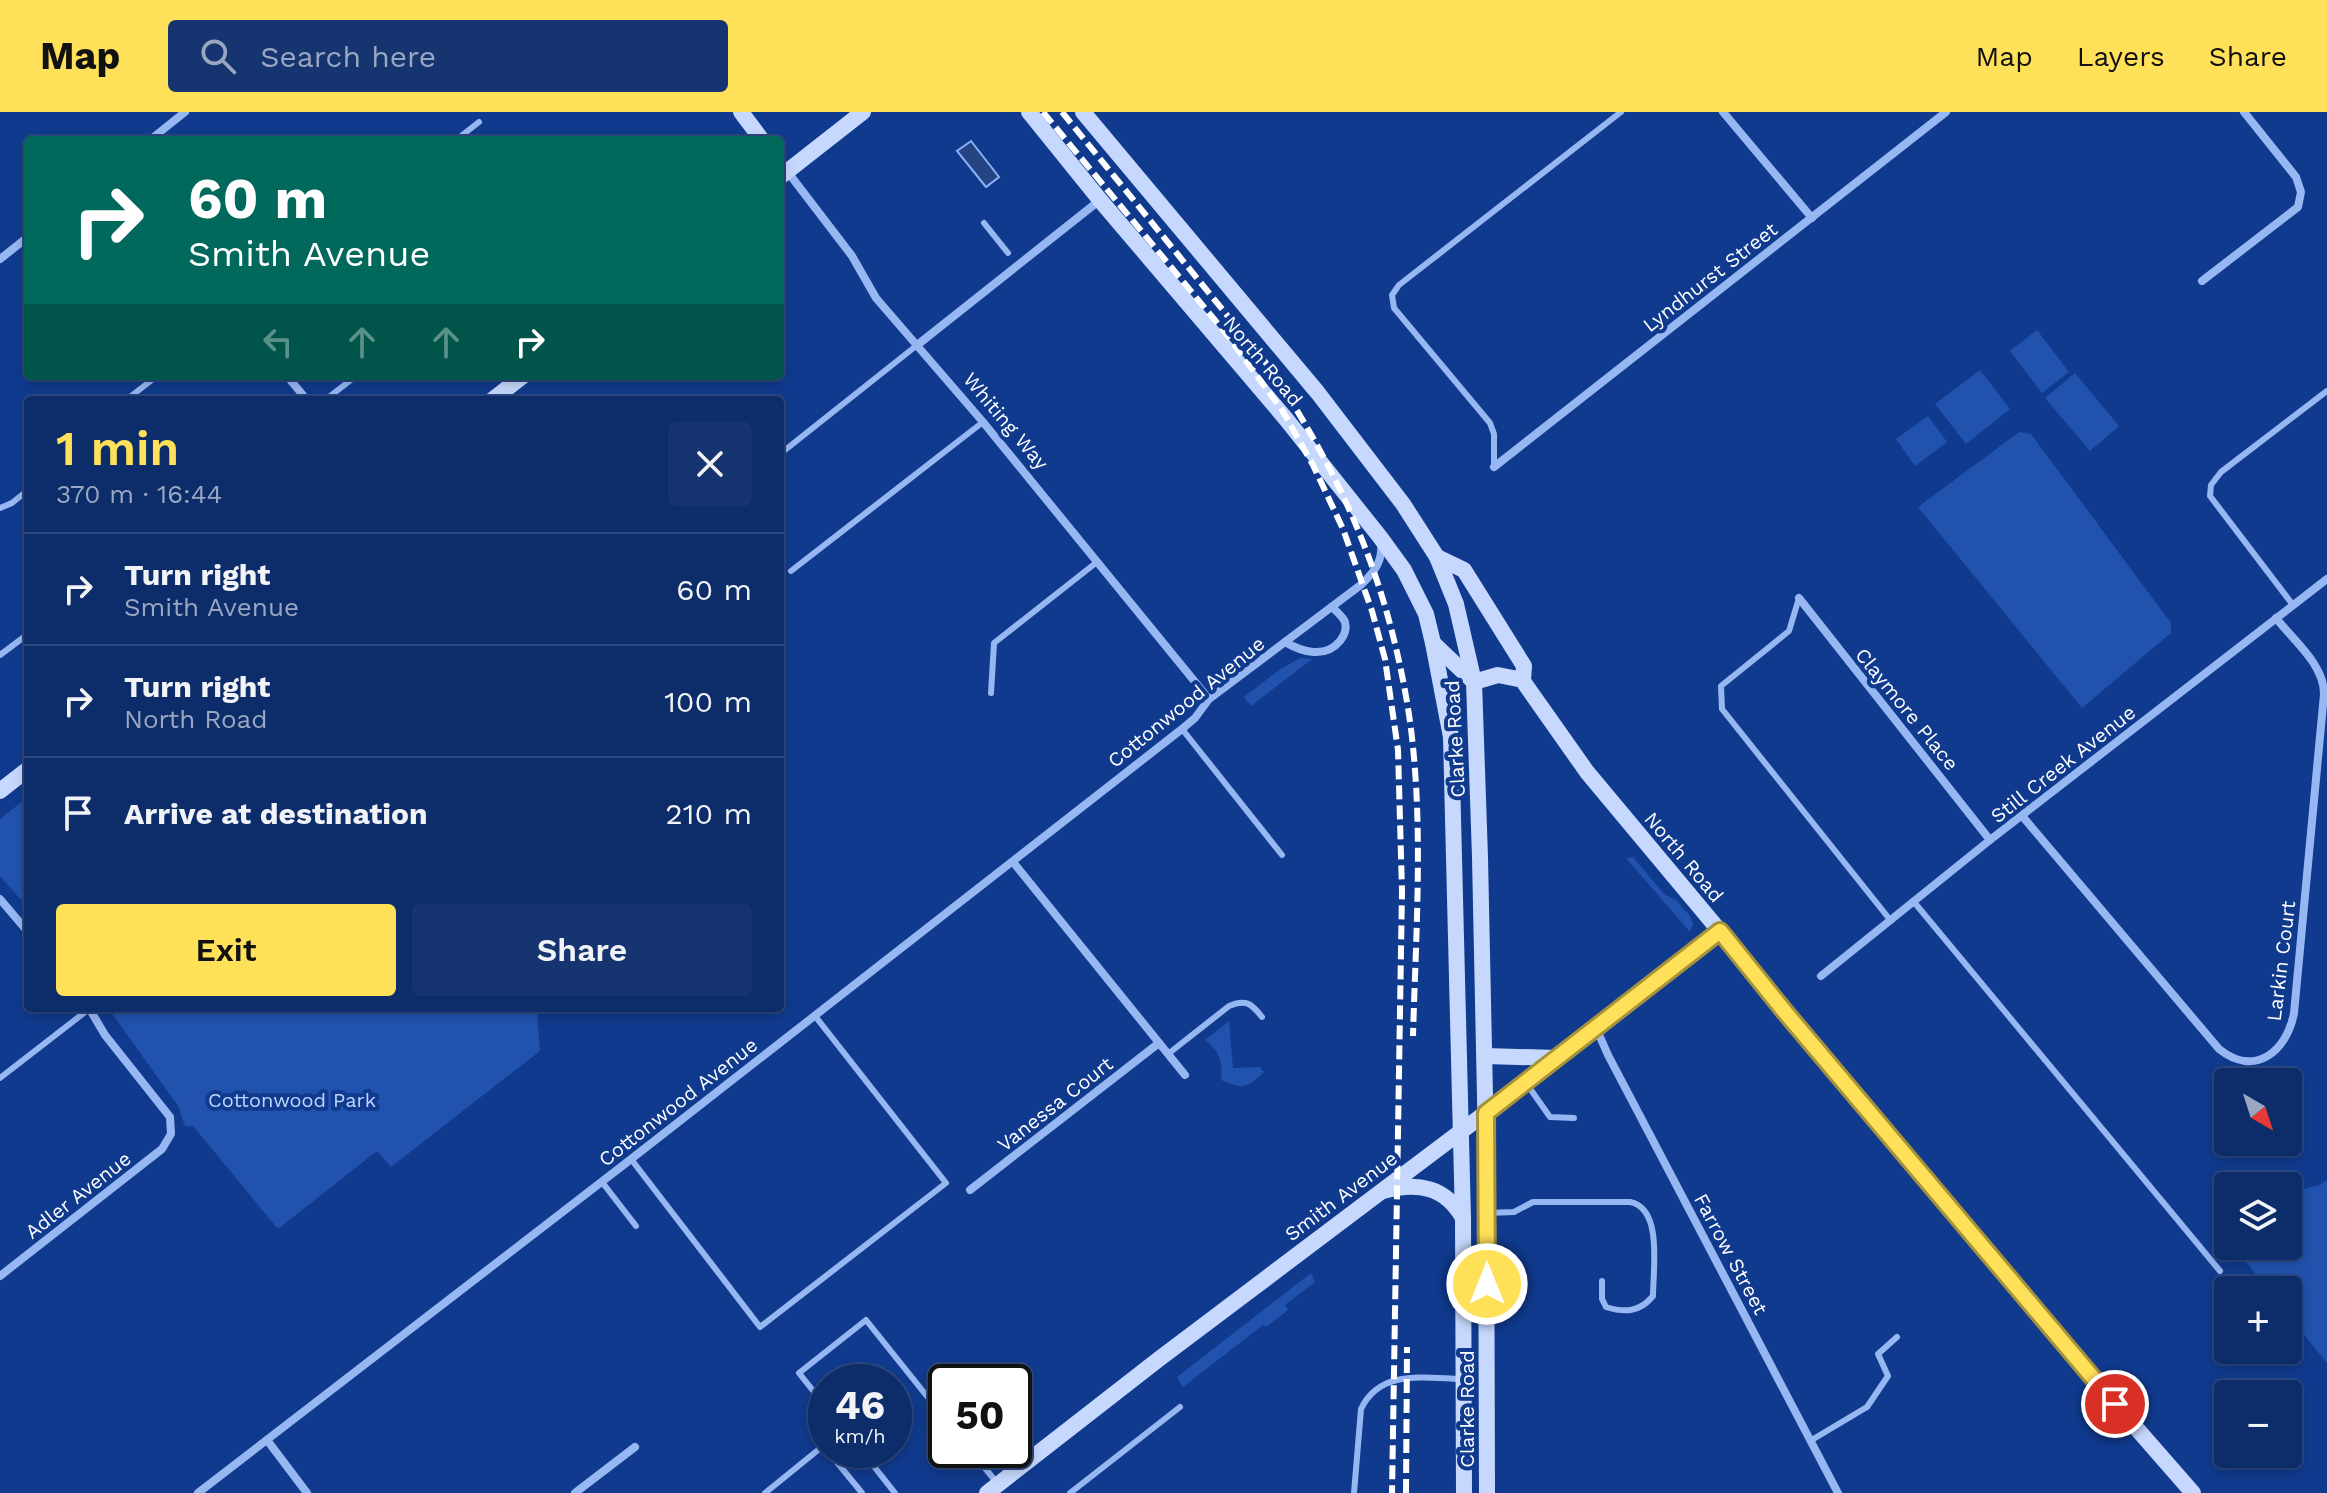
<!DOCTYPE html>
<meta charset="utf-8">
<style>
:root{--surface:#0c2c6a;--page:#153470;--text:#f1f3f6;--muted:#9aa7c1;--line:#2c487e;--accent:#ffe059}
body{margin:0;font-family:"Work Sans",sans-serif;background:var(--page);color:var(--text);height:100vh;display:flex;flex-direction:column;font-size:30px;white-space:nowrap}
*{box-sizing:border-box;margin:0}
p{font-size:26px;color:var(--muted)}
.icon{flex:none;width:44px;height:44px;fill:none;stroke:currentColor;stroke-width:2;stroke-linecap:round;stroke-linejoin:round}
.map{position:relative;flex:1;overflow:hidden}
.details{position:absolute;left:24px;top:284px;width:760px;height:616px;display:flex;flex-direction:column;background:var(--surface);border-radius:8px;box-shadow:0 4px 12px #0003,0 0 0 2px var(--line)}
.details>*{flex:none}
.top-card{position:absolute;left:24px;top:24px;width:760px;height:244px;border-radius:8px;box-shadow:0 4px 12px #0003,0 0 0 2px var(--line);background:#00695c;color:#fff;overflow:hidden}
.needle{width:52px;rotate:141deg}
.tools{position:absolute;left:2214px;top:956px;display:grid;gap:16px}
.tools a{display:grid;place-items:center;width:88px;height:88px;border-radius:8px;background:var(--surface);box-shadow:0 4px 12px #0003,0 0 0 2px var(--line);font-size:40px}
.speed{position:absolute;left:808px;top:1252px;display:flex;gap:16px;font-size:40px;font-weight:700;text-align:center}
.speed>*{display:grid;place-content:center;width:104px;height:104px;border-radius:50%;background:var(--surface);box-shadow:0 4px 12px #0003,0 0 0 2px var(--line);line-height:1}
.speed small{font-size:20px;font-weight:400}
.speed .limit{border:4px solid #111;border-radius:12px;background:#fff;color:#111}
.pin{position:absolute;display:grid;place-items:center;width:68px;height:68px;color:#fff;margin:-34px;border:4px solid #fff;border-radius:50%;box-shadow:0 2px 8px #0007}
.me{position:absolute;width:88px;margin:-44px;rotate:0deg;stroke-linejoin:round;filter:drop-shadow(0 0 6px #0008)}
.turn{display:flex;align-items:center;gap:28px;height:168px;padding:0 32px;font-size:36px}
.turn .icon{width:104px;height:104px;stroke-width:2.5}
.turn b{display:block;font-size:56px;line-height:68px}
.lanes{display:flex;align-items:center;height:76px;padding:0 32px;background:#0003;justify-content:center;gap:40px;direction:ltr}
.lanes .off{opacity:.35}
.round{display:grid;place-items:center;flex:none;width:84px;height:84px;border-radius:8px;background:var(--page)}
.overview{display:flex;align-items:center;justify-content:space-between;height:136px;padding:0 32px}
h1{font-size:48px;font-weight:600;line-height:60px;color:var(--accent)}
.primary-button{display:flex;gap:16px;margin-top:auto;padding:16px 32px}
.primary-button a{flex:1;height:92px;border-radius:8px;background:var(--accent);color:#111;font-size:32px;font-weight:600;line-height:92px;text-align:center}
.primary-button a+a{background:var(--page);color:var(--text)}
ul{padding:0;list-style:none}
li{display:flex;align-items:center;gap:24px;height:112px;padding:0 32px;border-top:2px solid var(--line)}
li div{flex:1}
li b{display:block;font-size:30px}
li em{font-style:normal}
header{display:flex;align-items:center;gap:48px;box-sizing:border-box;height:112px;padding:0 40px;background:var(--accent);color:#111}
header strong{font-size:38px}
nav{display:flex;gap:44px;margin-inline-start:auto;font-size:28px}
.search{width:560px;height:72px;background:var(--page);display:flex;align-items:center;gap:20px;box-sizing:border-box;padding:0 28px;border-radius:8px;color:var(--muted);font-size:30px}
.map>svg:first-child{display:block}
.green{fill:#2152ad}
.water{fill:#254483;stroke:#89b1f6;stroke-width:2}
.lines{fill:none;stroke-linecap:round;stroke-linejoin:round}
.lane{stroke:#97b7f3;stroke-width:6}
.street{stroke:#97b7f3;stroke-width:8}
.secondary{stroke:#c6d8fd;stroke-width:16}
.rail{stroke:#fff;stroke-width:6;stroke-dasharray:14 6;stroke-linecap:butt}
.route-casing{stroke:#a6923a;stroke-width:20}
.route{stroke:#ffe059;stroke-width:14}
.labels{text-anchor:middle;stroke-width:8;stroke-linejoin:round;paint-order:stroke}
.street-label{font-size:20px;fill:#fff;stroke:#103a8d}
.park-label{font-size:20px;fill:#bfd5fd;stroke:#103a8d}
</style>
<header>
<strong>Map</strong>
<div class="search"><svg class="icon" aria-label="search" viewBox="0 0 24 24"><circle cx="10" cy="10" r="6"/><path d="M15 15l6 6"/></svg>Search here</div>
<nav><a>Map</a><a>Layers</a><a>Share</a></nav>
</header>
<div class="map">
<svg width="2327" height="1381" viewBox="0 0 2327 1381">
<rect width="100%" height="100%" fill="#103a8d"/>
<g class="green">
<path d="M 2037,218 L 2069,260 L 2042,281 L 2010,239 Z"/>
<path d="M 1980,258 L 2010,297 L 1966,332 L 1935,292 Z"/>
<path d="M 2075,261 L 2119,314 L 2090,339 L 2045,286 Z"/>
<path d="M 1928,304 L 1947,330 L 1915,354 L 1896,327 Z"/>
<path d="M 2019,320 L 2031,322 L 2171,511 L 2171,521 L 2082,596 L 1918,395 Z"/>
<path d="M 1300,546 L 1312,547 L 1251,594 L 1244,585 L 1279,558 Z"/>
<path d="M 28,685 L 28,796 L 0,764 L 0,707 Z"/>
<path d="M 1633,745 L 1665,783 L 1676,788 L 1690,804 L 1693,811 L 1690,820 L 1626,746 Z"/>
<path d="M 108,896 L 537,896 L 540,939 L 391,1055 L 377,1039 L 278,1117 L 193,1014 L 185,1014 L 178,994 Z"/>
<path d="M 1229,909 L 1233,956 L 1260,955 L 1264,960 C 1246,977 1243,977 1221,968 C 1224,952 1219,938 1205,928 Z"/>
<path d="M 2327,1068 L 2327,1251 L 2288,1203 L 2288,1178 L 2268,1178 L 2236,1137 L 2244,1134 L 2288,1134 L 2288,1081 L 2319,1073 Z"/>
<path d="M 1311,1161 L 1315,1170 L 1285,1193 L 1288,1198 L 1266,1215 L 1263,1213 L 1183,1275 L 1177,1265 Z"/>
</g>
<path class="water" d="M 971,29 L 999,65 L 986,75 L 957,39 Z"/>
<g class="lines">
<g class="lane">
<path d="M 456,28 L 479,10"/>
<path d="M 984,111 L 1008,141"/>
<path d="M 126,288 L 157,264"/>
<path d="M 325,288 L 356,264"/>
<path d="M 780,342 L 916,234"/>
<path d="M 1494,355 L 1494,322 L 1490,311 L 1394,196 L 1392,183 L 1399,173 L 1621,0"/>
<path d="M 0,396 L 12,391 L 28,378"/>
<path d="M 791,459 L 983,310"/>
<path d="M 1799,486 L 1789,519 L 1721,574 L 1722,597 L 1891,809"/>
<path d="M 2293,493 L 2210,384 L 2211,373 L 2221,360 L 2327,279"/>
<path d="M 0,543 L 28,522"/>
<path d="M 991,581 L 994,531 L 1097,450"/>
<path d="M 1182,617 L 1282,743"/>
<path d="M 1914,790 L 2220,1159"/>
<path d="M 1168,942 L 1229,894 C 1246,887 1251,891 1262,905"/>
<path d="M 0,966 L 89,897"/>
<path d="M 1526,971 L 1550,1005 L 1574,1006"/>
<path d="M 631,1047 L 760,1215 L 946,1071 L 815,904"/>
<path d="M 602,1070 L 636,1114"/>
<path d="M 1487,1101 L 1514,1100 L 1533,1090 L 1630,1090 C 1663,1096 1653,1158 1653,1184 C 1640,1200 1625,1201 1606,1195 L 1602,1187 L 1602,1169"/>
<path d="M 1487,1172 L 1515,1172"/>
<path d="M 826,1295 L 799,1261 L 866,1208 L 946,1308"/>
<path d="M 1810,1329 L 1867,1295 L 1888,1264 L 1878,1242 L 1897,1225"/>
<path d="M 827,1338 L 862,1381"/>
<path d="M 861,1338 L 895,1381"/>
<path d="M 970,1338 L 998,1372"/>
<path d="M 765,1381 L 823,1334 L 826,1337"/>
<path d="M 1070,1381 L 1180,1295"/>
<path d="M 1354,1381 L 1361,1297 C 1380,1257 1424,1266 1461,1267"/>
</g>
<g class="street">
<path d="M 1723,0 L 1812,106"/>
<path d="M 150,28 L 185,0"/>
<path d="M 787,59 L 852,144 L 876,186 L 983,310 L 1209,587"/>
<path d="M 0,147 L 28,125"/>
<path d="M 2202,169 L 2298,95 L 2301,80 L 2296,65 L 2244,0"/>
<path d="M 916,234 L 1100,88"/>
<path d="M 287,264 L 307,288"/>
<path d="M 1494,355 L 1946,0"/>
<path d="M 1799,486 L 1990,728"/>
<path d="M 1285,530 C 1302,540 1325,547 1340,529 C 1344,524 1347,517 1345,510 C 1343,505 1336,499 1332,495"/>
<path d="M 2023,705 L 2219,937 C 2255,966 2287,939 2294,901 L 2324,582 C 2324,552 2293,528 2276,506"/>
<path d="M 1013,750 L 1185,963"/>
<path d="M 0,787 L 28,820"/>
<path d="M 1821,864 L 1990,728 L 2327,467"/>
<path d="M 1597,918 L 1608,943 L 1838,1381"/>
<path d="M 970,1078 L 1159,931"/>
<path d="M 0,1164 L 162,1037 L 171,1022 L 170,1005 L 105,923 L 89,896"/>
<path d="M 267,1328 L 307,1381"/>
<path d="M 198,1381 L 626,1051 L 1182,617 L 1195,606 L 1209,587 L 1362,472 C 1375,459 1383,449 1381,430"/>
<path d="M 575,1381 L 635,1335"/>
</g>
<g class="secondary">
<path d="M 741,0 L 762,28"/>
<path d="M 1029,0 L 1100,88 L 1286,307 L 1380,425 L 1404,458 L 1426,502 L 1433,531 L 1451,625 L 1463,1107 L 1464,1381"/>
<path d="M 1083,0 L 1318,281 L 1403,392 L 1437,445 L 1456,492 L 1474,570 L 1480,745 L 1486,1033 L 1487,1381"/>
<path d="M 780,65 L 863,0"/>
<path d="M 492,288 L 523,264"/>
<path d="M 1437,445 L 1464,458 L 1524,554 L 1523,568 L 1525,572 L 1587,660 L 2096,1270 L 2193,1381"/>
<path d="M 1433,531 L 1474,570"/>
<path d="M 1474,570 L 1498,563 L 1523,568"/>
<path d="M 0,679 L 28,657"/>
<path d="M 1485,944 L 1557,946"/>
<path d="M 1383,1079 C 1417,1070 1445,1074 1463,1106"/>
<path d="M 987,1381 L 1159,1247 L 1597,917 L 1720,819"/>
</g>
<g class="rail">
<path d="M 1043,0 L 1228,224 L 1282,298 L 1313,353 L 1343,417 L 1372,499 L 1385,547 L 1398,638 L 1402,779 L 1392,1381"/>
<path d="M 1062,0 L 1270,256 C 1341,363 1385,462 1407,590 C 1425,697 1416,815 1413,924"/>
<path d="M 1406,1381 L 1407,1235"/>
</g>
</g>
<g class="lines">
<defs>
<path id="route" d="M 1487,1172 L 1486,1001 L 1720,819 L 1785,900 L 2115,1292"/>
</defs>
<use href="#route" class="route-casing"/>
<use href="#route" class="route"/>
</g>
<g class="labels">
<g class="street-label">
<text transform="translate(1710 165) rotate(-38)" y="7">Lyndhurst Street</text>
<text transform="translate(1263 249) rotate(50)" y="7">North Road</text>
<text transform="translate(1006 309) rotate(50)" y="7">Whiting Way</text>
<text transform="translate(1186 590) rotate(-39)" y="7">Cottonwood Avenue</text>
<text transform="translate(1907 597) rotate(51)" y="7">Claymore Place</text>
<text transform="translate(1455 627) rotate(-93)" y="7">Clarke Road</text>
<text transform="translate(2063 652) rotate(-38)" y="7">Still Creek Avenue</text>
<text transform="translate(1684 745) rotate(50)" y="7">North Road</text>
<text transform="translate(2281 849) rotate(-83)" y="7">Larkin Court</text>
<text transform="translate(678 990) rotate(-38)" y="7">Cottonwood Avenue</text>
<text transform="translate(1055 992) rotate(-38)" y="7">Vanessa Court</text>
<text transform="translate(78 1083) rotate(-38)" y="7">Adler Avenue</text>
<text transform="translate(1341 1084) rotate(-37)" y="7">Smith Avenue</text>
<text transform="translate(1731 1142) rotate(62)" y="7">Farrow Street</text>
<text transform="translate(1467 1297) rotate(-90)" y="7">Clarke Road</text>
</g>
<g class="park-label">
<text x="292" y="995">Cottonwood Park</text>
</g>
</g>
</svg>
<div class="tools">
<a><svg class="needle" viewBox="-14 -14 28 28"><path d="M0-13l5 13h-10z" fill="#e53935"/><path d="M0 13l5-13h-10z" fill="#9aa7c1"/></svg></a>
<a><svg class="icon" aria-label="layers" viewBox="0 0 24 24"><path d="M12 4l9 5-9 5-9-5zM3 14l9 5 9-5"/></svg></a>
<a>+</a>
<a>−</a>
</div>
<div class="speed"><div>46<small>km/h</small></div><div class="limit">50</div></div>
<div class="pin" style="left:2115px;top:1292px;background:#d93025"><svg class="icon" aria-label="arrive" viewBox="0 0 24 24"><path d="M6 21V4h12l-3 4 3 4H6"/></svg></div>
<svg class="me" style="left:1487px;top:1172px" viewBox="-20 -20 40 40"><circle r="17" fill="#ffe059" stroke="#fff" stroke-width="3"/><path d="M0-11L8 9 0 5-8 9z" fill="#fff"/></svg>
<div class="top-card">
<div class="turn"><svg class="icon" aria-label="right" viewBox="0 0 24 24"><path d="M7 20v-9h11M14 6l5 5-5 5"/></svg><div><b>60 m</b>Smith Avenue</div></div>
<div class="lanes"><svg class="icon off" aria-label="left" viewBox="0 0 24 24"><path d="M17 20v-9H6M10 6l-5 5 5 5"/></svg><svg class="icon off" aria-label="ahead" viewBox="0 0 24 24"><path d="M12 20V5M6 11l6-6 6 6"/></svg><svg class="icon off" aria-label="ahead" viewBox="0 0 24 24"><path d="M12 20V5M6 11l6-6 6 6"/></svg><svg class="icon" aria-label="right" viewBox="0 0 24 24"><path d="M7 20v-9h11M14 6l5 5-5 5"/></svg></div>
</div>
<section class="details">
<div class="overview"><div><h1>1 min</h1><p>370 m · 16:44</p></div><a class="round"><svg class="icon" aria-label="close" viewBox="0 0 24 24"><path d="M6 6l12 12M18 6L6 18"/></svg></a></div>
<ul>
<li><svg class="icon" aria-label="right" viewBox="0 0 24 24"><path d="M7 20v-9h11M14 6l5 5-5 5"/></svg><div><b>Turn right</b><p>Smith Avenue</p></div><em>60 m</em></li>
<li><svg class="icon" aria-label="right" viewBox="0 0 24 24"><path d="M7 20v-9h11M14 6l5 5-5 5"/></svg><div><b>Turn right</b><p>North Road</p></div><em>100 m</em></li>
<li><svg class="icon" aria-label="arrive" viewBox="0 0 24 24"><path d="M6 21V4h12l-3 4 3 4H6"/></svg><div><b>Arrive at destination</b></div><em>210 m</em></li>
</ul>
<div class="primary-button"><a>Exit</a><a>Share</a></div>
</section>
</div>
